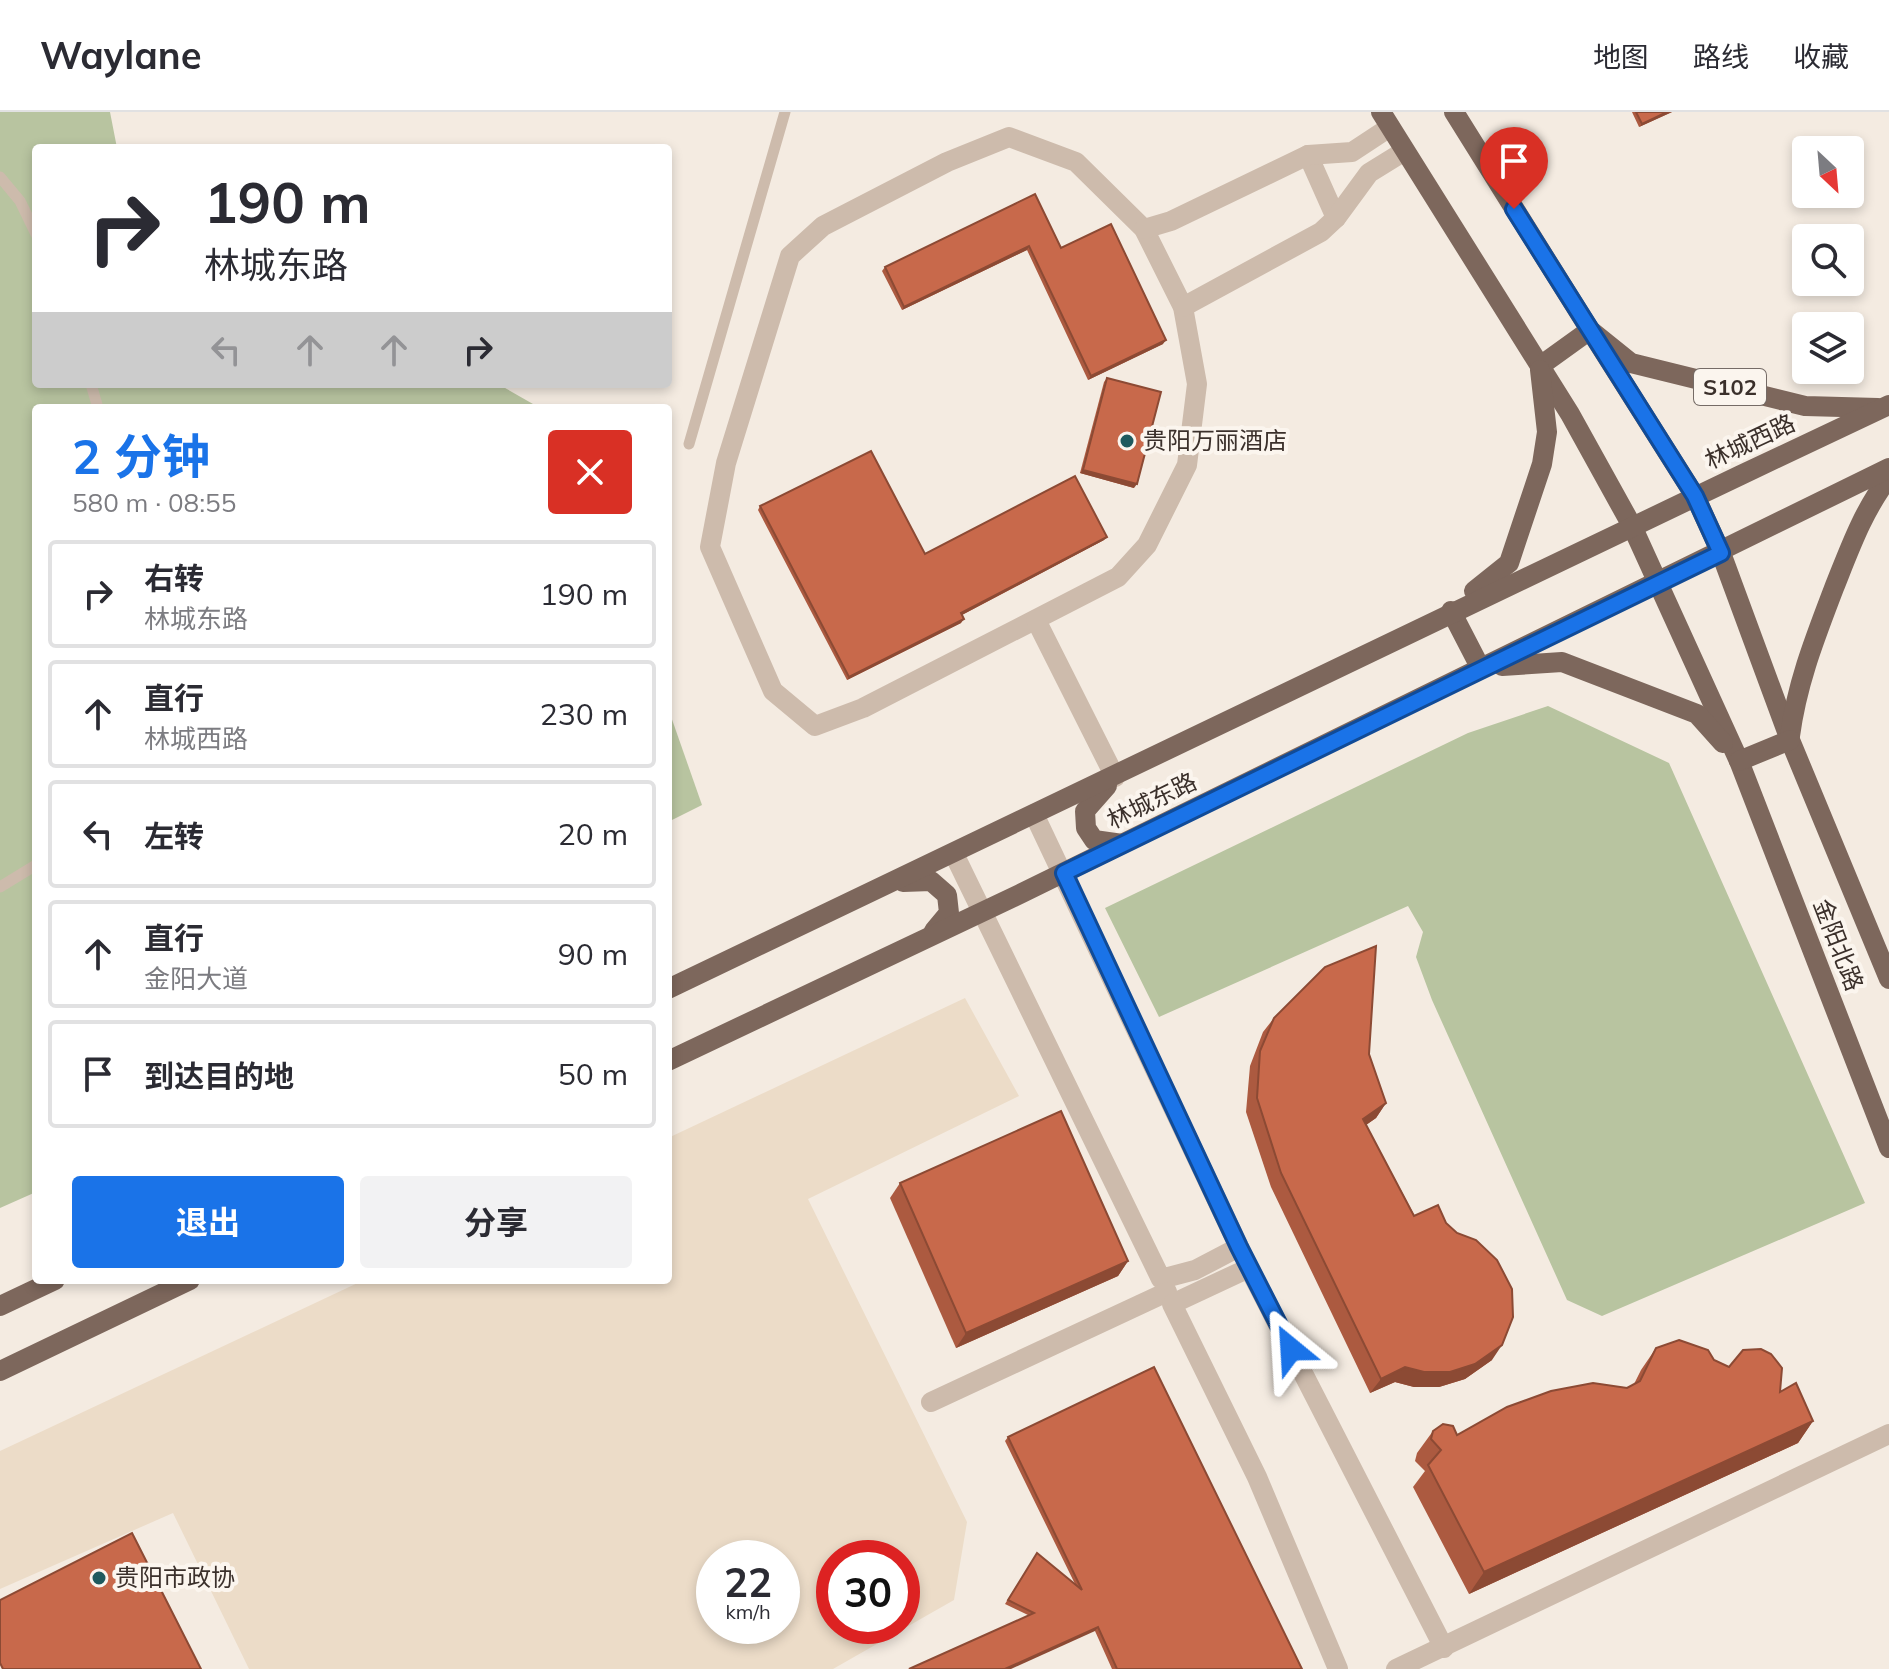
<!DOCTYPE html>
<html lang="zh">
<meta charset="utf-8">
<style>
:root{--surface:#fff;--page:#f2f2f3;--text:#2b2b33;--muted:#7c7c81;--line:#e1e1e2;--accent:#1a73e8}
body{margin:0;font-family:Mulish,"Noto Sans SC",sans-serif;background:var(--page);color:var(--text);height:100vh;display:flex;flex-direction:column;font-size:30px;white-space:nowrap}
*{box-sizing:border-box;margin:0}
p{font-size:26px;color:var(--muted)}
.icon{flex:none;width:44px;height:44px;fill:none;stroke:currentColor;stroke-width:2;stroke-linecap:round;stroke-linejoin:round}
.map{position:relative;flex:1;overflow:hidden}
.side{position:absolute;left:32px;top:292px;width:640px;height:880px;display:flex;flex-direction:column;background:var(--surface);border-radius:8px;box-shadow:0 4px 12px #0003}
.side>*{flex:none}
.top-card{position:absolute;left:32px;top:32px;width:640px;height:244px;border-radius:8px;box-shadow:0 4px 12px #0003;background:#fff;color:var(--text);overflow:hidden}
.needle{width:52px;rotate:154deg}
.fabs{position:absolute;left:1792px;top:24px;display:grid;gap:16px}
.fabs a{display:grid;place-items:center;width:72px;height:72px;border-radius:8px;background:var(--surface);box-shadow:0 4px 12px #0003;font-size:40px}
.speed{position:absolute;left:696px;top:1428px;display:flex;gap:16px;font-size:40px;font-weight:700;text-align:center}
.speed>*{display:grid;place-content:center;width:104px;height:104px;border-radius:50%;background:var(--surface);box-shadow:0 4px 12px #0003;line-height:1}
.speed small{font-size:20px;font-weight:400}
.speed .limit{border:12px solid #d22;background:#fff;color:#111}
.pin{position:absolute;display:grid;place-items:center;width:68px;height:68px;color:#fff;margin:-82px -34px;border-radius:50% 50% 50% 0;rotate:-45deg;box-shadow:0 0 8px #0007}
.pin .icon{rotate:45deg}
.me{position:absolute;width:88px;margin:-44px;rotate:333deg;stroke-linejoin:round;filter:drop-shadow(0 0 6px #0008)}
.turn{display:flex;align-items:center;gap:28px;height:168px;padding:0 40px;font-size:36px}
.turn .icon{width:104px;height:104px;stroke-width:2.5}
.turn b{display:block;font-size:56px;line-height:68px}
.lanes{display:flex;align-items:center;height:76px;padding:0 40px;background:#0003;justify-content:center;gap:40px;direction:ltr}
.lanes .off{opacity:.35}
.round{display:grid;place-items:center;flex:none;width:84px;height:84px;border-radius:8px;background:var(--page)}
.summary{display:flex;align-items:center;justify-content:space-between;height:136px;padding:0 40px}
h1{font-size:48px;font-weight:700;line-height:60px;color:var(--accent)}
.primary-button{display:flex;gap:16px;margin-top:auto;padding:16px 40px}
.primary-button a{flex:1;height:92px;border-radius:8px;background:var(--accent);color:#fff;font-size:32px;font-weight:700;line-height:92px;text-align:center}
.primary-button a+a{background:var(--page);color:var(--text)}
ul{padding:0;list-style:none}
li{display:flex;align-items:center;gap:24px;height:108px;margin:0 16px 12px;padding:0 24px;border:4px solid var(--line);border-radius:8px}
li div{flex:1}
li b{display:block;font-size:30px}
li em{font-style:normal}
header{display:flex;align-items:center;gap:48px;box-sizing:border-box;height:112px;padding:0 40px;background:var(--surface);border-bottom:2px solid var(--line)}
header strong{font-size:38px}
nav{display:flex;gap:44px;margin-inline-start:auto;font-size:28px}
.map>svg:first-child{display:block}
.green{fill:#b8c4a0}
.plaza{fill:#ecdcc8;fill-rule:evenodd}
.lines{fill:none;stroke-linecap:round;stroke-linejoin:round}
.service{stroke:#cdbbac;stroke-width:11}
.minor{stroke:#cdbbac;stroke-width:20}
.primary{stroke:#7d675c;stroke-width:20}
.wall{fill:#ac5a40}
.shaded-wall{fill:#8c4a34}
.building{fill:#c8694b;stroke:#8c4a34;stroke-width:2}
.route-casing{stroke:#114b97;stroke-width:20}
.route{stroke:#1a73e8;stroke-width:14}
.poi-dot{fill:#1f5a5e;stroke:#fbf5ee;stroke-width:3}
.labels{text-anchor:middle;stroke-width:8;stroke-linejoin:round;paint-order:stroke}
.shield{fill:#fbf5ee;stroke:#756b66;stroke-width:2}
.shield-label{font-size:22px;font-weight:bold;fill:#3b302b}
.poi-label{font-size:24px;fill:#3b302b;stroke:#fbf5ee;text-anchor:start}
.street-label{font-size:24px;fill:#3b302b;stroke:#fbf5ee}
</style>
<header>
<strong>Waylane</strong>
<nav><a>地图</a><a>路线</a><a>收藏</a></nav>
</header>
<div class="map">
<svg width="1889" height="1557" viewBox="0 0 1889 1557">
<rect width="100%" height="100%" fill="#f4ebe1"/>
<g class="green">
<path d="M 0,0 L 110,0 L 117,36 L 36,36 L 36,272 L 498,272 L 540,296 L 36,296 L 36,1080 L 0,1096 Z"/>
<path d="M 1548,594 L 1669,651 L 1865,1091 L 1602,1204 L 1567,1188 L 1432,888 L 1416,845 L 1423,820 L 1408,794 L 1159,905 L 1105,796 L 1468,621 Z"/>
<path d="M 668,596 L 702,693 L 668,710 Z"/>
</g>
<path class="plaza" d="M 965,886 L 1019,984 L 808,1087 L 967,1410 L 954,1488 L 833,1557 L 249,1557 L 173,1401 L 0,1477 L 0,1339 L 364,1168 L 668,1168 L 668,1026 ZM 714,1446 L 782,1446 L 782,1514 L 714,1514 ZM 834,1446 L 902,1446 L 902,1514 L 834,1514 Z"/>
<g class="lines">
<g class="service">
<path d="M 0,65 L 20,89 L 36,122"/>
<path d="M 91,272 L 98,296"/>
<path d="M 689,332 L 785,0"/>
<path d="M 0,775 L 36,753"/>
</g>
<g class="minor">
<path d="M 1009,25 L 1076,50 L 1144,117 L 1183,195 L 1197,272 L 1187,353 L 1147,433 L 1118,465 L 863,596 L 815,614 L 773,579 L 710,435 L 726,351 L 790,144 L 823,114 L 947,50 Z"/>
<path d="M 1308,43 L 1336,106"/>
<path d="M 1144,117 L 1171,109 L 1308,43 L 1352,40 L 1390,15"/>
<path d="M 1183,195 L 1321,120 L 1336,106 L 1369,61 L 1403,40"/>
<path d="M 1036,508 L 1115,665"/>
<path d="M 954,742 L 1161,1167 L 1195,1158 L 1239,1135 L 1034,702"/>
<path d="M 931,1290 L 1167,1180"/>
<path d="M 1338,1557 L 1257,1365 L 1172,1192 L 1249,1156 L 1444,1536"/>
<path d="M 1396,1557 L 1889,1322"/>
</g>
<g class="primary">
<path d="M 1381,0 L 1570,302 L 1632,414 L 1739,649 L 1889,1036"/>
<path d="M 1454,0 L 1590,218 L 1631,251 L 1805,294 L 1878,296"/>
<path d="M 1590,218 L 1695,384 L 1721,441 L 1790,628 L 1889,867"/>
<path d="M 1540,254 L 1590,218"/>
<path d="M 1474,479 L 1509,451 L 1542,352 L 1547,320 L 1540,258"/>
<path d="M 1451,499 L 1481,557"/>
<path d="M 1502,554 L 1562,550 L 1697,602 L 1723,631"/>
<path d="M 1790,624 C 1797,571 1815,526 1834,476 C 1850,436 1863,399 1889,365"/>
<path d="M 1739,649 L 1790,628"/>
<path d="M 1107,674 L 1085,699 L 1086,716 L 1094,728 L 1122,732"/>
<path d="M 903,770 L 931,769 L 947,783 L 949,801 L 934,819"/>
<path d="M 668,877 C 1076,683 1481,485 1889,293"/>
<path d="M 668,949 L 1020,782 L 1889,356"/>
<path d="M 0,1194 L 55,1168"/>
<path d="M 0,1259 L 190,1168"/>
</g>
</g>
<g class="wall">
<path d="M 1632,0 L 1672,0 L 1639,15 Z"/>
<path d="M 1035,82 L 1061,136 L 1163,232 L 1088,268 L 1027,138 L 902,198 L 882,159 L 885,155 Z"/>
<path d="M 1107,266 L 1134,376 L 1080,361 L 1104,270 Z"/>
<path d="M 760,394 L 925,442 L 1104,428 L 962,503 L 961,511 L 847,568 L 758,398 Z"/>
<path d="M 1274,906 L 1369,942 L 1386,991 L 1376,1006 L 1366,1013 L 1492,1248 L 1465,1267 L 1439,1275 L 1414,1275 L 1395,1270 L 1370,1281 L 1271,1075 L 1246,1000 L 1250,954 L 1263,920 Z"/>
<path d="M 900,1071 L 1128,1149 L 1118,1164 L 956,1236 L 890,1086 Z"/>
<path d="M 1656,1236 L 1714,1248 L 1780,1280 L 1813,1309 L 1798,1331 L 1469,1482 L 1413,1375 L 1425,1359 L 1415,1349 L 1417,1341 L 1433,1319 L 1457,1323 L 1627,1276 L 1634,1272 L 1641,1258 Z"/>
<path d="M 1008,1325 L 1302,1557 L 1112,1557 L 1095,1519 L 1028,1503 L 1005,1492 L 1037,1441 L 1075,1472 L 1005,1329 Z"/>
</g>
<g class="shaded-wall">
<path d="M 1667,0 L 1672,0 L 1639,15 L 1642,12 Z"/>
<path d="M 1029,134 L 1027,138 L 902,198 L 904,195 Z"/>
<path d="M 1166,228 L 1163,232 L 1088,268 L 1091,264 Z"/>
<path d="M 1083,358 L 1137,372 L 1134,376 L 1080,361 Z"/>
<path d="M 1107,425 L 1104,428 L 958,505 L 961,501 Z"/>
<path d="M 964,507 L 961,511 L 847,568 L 849,565 Z"/>
<path d="M 1386,991 L 1376,1006 L 1353,1022 L 1363,1007 Z"/>
<path d="M 1128,1149 L 1118,1164 L 956,1236 L 966,1221 Z"/>
<path d="M 1502,1233 L 1492,1248 L 1465,1267 L 1439,1275 L 1414,1275 L 1395,1270 L 1370,1281 L 1381,1267 L 1405,1255 Z"/>
<path d="M 1813,1309 L 1798,1331 L 1469,1482 L 1484,1460 Z"/>
<path d="M 1098,1515 L 1095,1519 L 1011,1557 L 1005,1557 Z"/>
</g>
<g class="building">
<path d="M 1636,0 L 1667,0 L 1642,12 Z"/>
<path d="M 1035,82 L 1061,136 L 1111,112 L 1166,228 L 1091,264 L 1029,134 L 904,195 L 885,155 Z"/>
<path d="M 1107,266 L 1161,280 L 1137,372 L 1083,358 Z"/>
<path d="M 871,339 L 925,442 L 1075,364 L 1107,425 L 961,501 L 964,507 L 849,565 L 760,394 Z"/>
<path d="M 1376,834 L 1369,942 L 1386,991 L 1363,1007 L 1414,1104 L 1438,1093 L 1446,1111 L 1457,1121 L 1476,1128 L 1497,1148 L 1512,1177 L 1513,1205 L 1502,1233 L 1475,1252 L 1450,1260 L 1424,1260 L 1405,1255 L 1381,1267 L 1281,1061 L 1257,986 L 1260,939 L 1274,906 L 1325,855 Z"/>
<path d="M 1061,999 L 1128,1149 L 966,1221 L 900,1071 Z"/>
<path d="M 1679,1228 L 1708,1238 L 1714,1248 L 1729,1255 L 1743,1238 L 1761,1237 L 1771,1242 L 1782,1256 L 1780,1280 L 1796,1271 L 1813,1309 L 1484,1460 L 1428,1353 L 1441,1338 L 1431,1327 L 1433,1319 L 1443,1312 L 1453,1314 L 1457,1323 L 1507,1295 L 1551,1279 L 1593,1271 L 1627,1276 L 1640,1269 L 1656,1236 Z"/>
<path d="M 1154,1255 L 1302,1557 L 1117,1557 L 1098,1515 L 1005,1557 L 909,1557 L 1034,1501 L 1008,1488 L 1037,1441 L 1082,1478 L 1008,1325 Z"/>
<path d="M 132,1421 L 201,1557 L 3,1557 L 0,1551 L 0,1488 Z"/>
</g>
<g class="lines">
<defs>
<path id="route" d="M 1291,1237 L 1239,1135 L 1064,761 L 1721,441 L 1695,384 L 1514,97"/>
</defs>
<use href="#route" class="route-casing"/>
<use href="#route" class="route"/>
</g>
<g class="poi-dot">
<circle cx="1127" cy="329" r="8"/>
<circle cx="99" cy="1466" r="8"/>
</g>
<g class="labels">
<rect class="shield" x="1694" y="257" width="72" height="36" rx="6"/>
<g class="shield-label">
<text x="1730" y="283">S102</text>
</g>
<g class="poi-label">
<text x="1143" y="337">贵阳万丽酒店</text>
<text x="115" y="1474">贵阳市政协</text>
</g>
<g class="street-label">
<text transform="translate(1750 330) rotate(-25)" y="8">林城西路</text>
<text transform="translate(1152 689) rotate(-26)" y="8">林城东路</text>
<text transform="translate(1838 833) rotate(69)" y="8">金阳北路</text>
</g>
</g>
</svg>
<div class="fabs">
<a><svg class="needle" viewBox="-14 -14 28 28"><path d="M0-13l5 13h-10z" fill="#e53935"/><path d="M0 13l5-13h-10z" fill="#7c7c81"/></svg></a>
<a><svg class="icon" aria-label="search" viewBox="0 0 24 24"><circle cx="10" cy="10" r="6"/><path d="M15 15l6 6"/></svg></a>
<a><svg class="icon" aria-label="layers" viewBox="0 0 24 24"><path d="M12 4l9 5-9 5-9-5zM3 14l9 5 9-5"/></svg></a>
</div>
<div class="speed"><div>22<small>km/h</small></div><div class="limit">30</div></div>
<div class="pin" style="left:1514px;top:97px;background:#d93025"><svg class="icon" aria-label="arrive" viewBox="0 0 24 24"><path d="M6 21V4h12l-3 4 3 4H6"/></svg></div>
<svg class="me" style="left:1291px;top:1237px" viewBox="-20 -20 40 40"><path d="M0-17L14 15 0 8-14 15z" fill="#1a73e8" stroke="#fff" stroke-width="4"/></svg>
<div class="top-card">
<div class="turn"><svg class="icon" aria-label="right" viewBox="0 0 24 24"><path d="M7 20v-9h11M14 6l5 5-5 5"/></svg><div><b>190 m</b>林城东路</div></div>
<div class="lanes"><svg class="icon off" aria-label="left" viewBox="0 0 24 24"><path d="M17 20v-9H6M10 6l-5 5 5 5"/></svg><svg class="icon off" aria-label="ahead" viewBox="0 0 24 24"><path d="M12 20V5M6 11l6-6 6 6"/></svg><svg class="icon off" aria-label="ahead" viewBox="0 0 24 24"><path d="M12 20V5M6 11l6-6 6 6"/></svg><svg class="icon" aria-label="right" viewBox="0 0 24 24"><path d="M7 20v-9h11M14 6l5 5-5 5"/></svg></div>
</div>
<section class="side">
<div class="summary"><div><h1>2 分钟</h1><p>580 m · 08:55</p></div><a class="round" style="background:#d93025;color:#fff"><svg class="icon" aria-label="close" viewBox="0 0 24 24"><path d="M6 6l12 12M18 6L6 18"/></svg></a></div>
<ul>
<li><svg class="icon" aria-label="right" viewBox="0 0 24 24"><path d="M7 20v-9h11M14 6l5 5-5 5"/></svg><div><b>右转</b><p>林城东路</p></div><em>190 m</em></li>
<li><svg class="icon" aria-label="ahead" viewBox="0 0 24 24"><path d="M12 20V5M6 11l6-6 6 6"/></svg><div><b>直行</b><p>林城西路</p></div><em>230 m</em></li>
<li><svg class="icon" aria-label="left" viewBox="0 0 24 24"><path d="M17 20v-9H6M10 6l-5 5 5 5"/></svg><div><b>左转</b></div><em>20 m</em></li>
<li><svg class="icon" aria-label="ahead" viewBox="0 0 24 24"><path d="M12 20V5M6 11l6-6 6 6"/></svg><div><b>直行</b><p>金阳大道</p></div><em>90 m</em></li>
<li><svg class="icon" aria-label="arrive" viewBox="0 0 24 24"><path d="M6 21V4h12l-3 4 3 4H6"/></svg><div><b>到达目的地</b></div><em>50 m</em></li>
</ul>
<div class="primary-button"><a>退出</a><a>分享</a></div>
</section>
</div>
